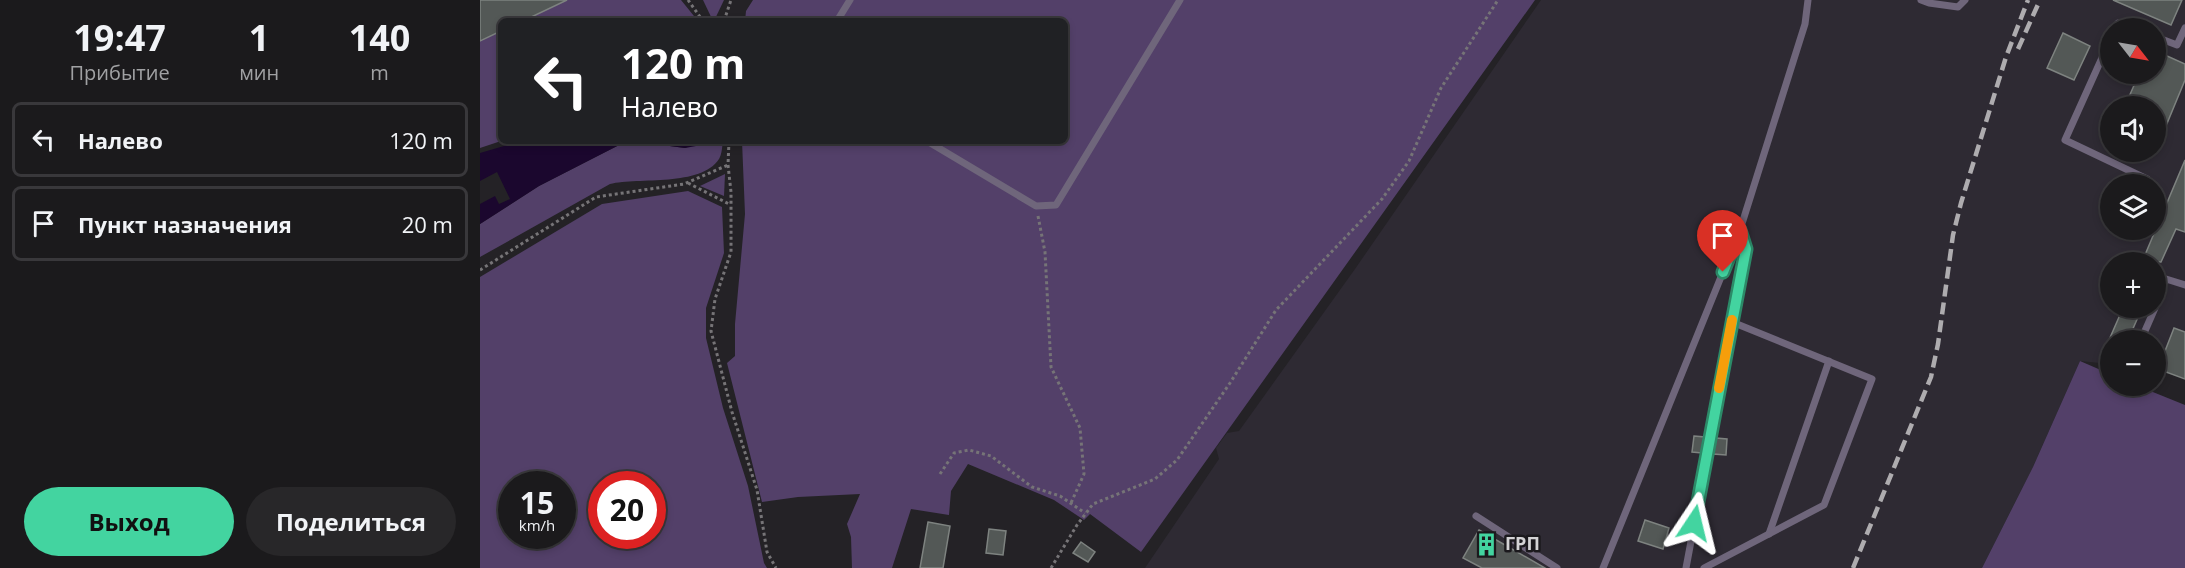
<!DOCTYPE html>
<html lang="ru">
<meta charset="utf-8">
<style>
:root{--surface:#1b1a1c;--page:#282729;--text:#f1f3f6;--muted:#a0a1a3;--line:#39383b;--accent:#43d4a0}
body{margin:0;font-family:"Open Sans",sans-serif;background:var(--page);color:var(--text);height:100vh;display:flex;flex-direction:column;font-size:22px;white-space:nowrap}
*{box-sizing:border-box;margin:0}
p{font-size:20px;color:var(--muted)}
.icon{flex:none;width:33px;height:33px;fill:none;stroke:currentColor;stroke-width:2;stroke-linecap:round;stroke-linejoin:round}
.map{position:relative;flex:1;overflow:hidden}
.drawer{display:flex;flex-direction:column;background:var(--surface);width:480px}
.drawer>*{flex:none}
.hud{position:absolute;left:18px;top:18px;width:570px;height:126px;border-radius:9px;box-shadow:0 3px 9px #0003,0 0 0 2px var(--line);background:#202124;color:#fff;overflow:hidden}
.needle{width:39px;rotate:121deg}
.buttons{position:absolute;left:1620px;top:18px;display:grid;gap:12px}
.buttons a{display:grid;place-items:center;width:66px;height:66px;border-radius:50%;background:var(--surface);box-shadow:0 3px 9px #0003,0 0 0 2px var(--line);font-size:30px}
.speed{position:absolute;left:18px;top:471px;display:flex;gap:12px;font-size:30px;font-weight:700;text-align:center}
.speed>*{display:grid;place-content:center;width:78px;height:78px;border-radius:50%;background:var(--surface);box-shadow:0 3px 9px #0003,0 0 0 2px var(--line);line-height:1}
.speed small{font-size:15px;font-weight:400}
.speed .limit{border:9px solid #d22;background:#fff;color:#111}
.pin{position:absolute;display:grid;place-items:center;width:51px;height:51px;color:#fff;margin:-62px -26px;border-radius:50% 50% 50% 0;rotate:-45deg;box-shadow:0 0 6px #0007}
.pin .icon{rotate:45deg}
.me{position:absolute;width:66px;margin:-33px;rotate:10deg;stroke-linejoin:round;filter:drop-shadow(0 0 4px #0008)}
.turn{display:flex;align-items:center;gap:21px;height:126px;padding:0 24px;font-size:27px}
.turn .icon{width:78px;height:78px;stroke-width:2.5}
.turn b{display:block;font-size:42px;line-height:51px}
.eta{display:flex;justify-content:space-evenly;align-items:center;height:102px;text-align:center}
.eta b{font-size:36px;font-weight:700;line-height:42px}
.cta{display:flex;gap:12px;margin-top:auto;padding:12px 24px}
.cta a{flex:1;height:69px;border-radius:36px;background:var(--accent);color:#111;font-size:24px;font-weight:700;line-height:69px;text-align:center}
.cta a+a{background:var(--page);color:var(--text)}
ul{padding:0;list-style:none}
li{display:flex;align-items:center;gap:18px;height:75px;margin:0 12px 9px;padding:0 12px;border:3px solid var(--line);border-radius:9px}
li div{flex:1}
li b{display:block;font-size:22px}
li em{font-style:normal}
main{display:flex;flex:1;min-height:0}
.map>svg:first-child{display:block}
.built{fill:#2e2a33;fill-rule:evenodd}
.green{fill:#534069;fill-rule:evenodd}
.water{fill:#1b072e}
.pier{fill:#242226}
.building{fill:#535856;stroke:#7e8380;stroke-width:1.5}
.lines{fill:none;stroke-linecap:round;stroke-linejoin:round}
.path{stroke:#767477;stroke-width:3;stroke-dasharray:3 3;stroke-linecap:butt}
.lane{stroke:#6f667b;stroke-width:7}
.rail{stroke:#aeacaf;stroke-width:4.5;stroke-dasharray:12 6;stroke-linecap:butt}
.route-casing{stroke:#2c8a68;stroke-width:15}
.route{stroke:#43d4a0;stroke-width:10}
.slow{stroke:#f59e0b;stroke-width:10}
.labels{text-anchor:middle;stroke-width:5;stroke-linejoin:round;paint-order:stroke}
.poi-label{font-size:18px;font-weight:bold;fill:#d4d3d5;stroke:#1b191d;text-anchor:start}
</style>
<main>
<section class="drawer">
<div class="eta">
<div><b>19:47</b><p>Прибытие</p></div>
<div><b>1</b><p>мин</p></div>
<div><b>140</b><p>m</p></div>
</div>
<ul>
<li><svg class="icon" aria-label="left" viewBox="0 0 24 24"><path d="M17 20v-9H6M10 6l-5 5 5 5"/></svg><div><b>Налево</b></div><em>120 m</em></li>
<li><svg class="icon" aria-label="arrive" viewBox="0 0 24 24"><path d="M6 21V4h12l-3 4 3 4H6"/></svg><div><b>Пункт назначения</b></div><em>20 m</em></li>
</ul>
<div class="cta"><a>Выход</a><a>Поделиться</a></div>
</section>
<div class="map">
<svg width="1705" height="568" viewBox="0 0 1705 568">
<rect width="100%" height="100%" fill="#242226"/>
<path class="built" d="M 1061,0 L 1705,0 L 1705,379 L 1676,368 L 1676,340 L 1630,340 L 1630,367 L 1620,363 L 1600,361 L 1553,467 L 1502,568 L 665,568 L 739,459 L 736,448 L 747,433 L 759,431 L 875,269 ZM 1630,28 L 1676,28 L 1676,74 L 1630,74 ZM 1630,106 L 1676,106 L 1676,152 L 1630,152 ZM 1630,184 L 1676,184 L 1676,230 L 1630,230 ZM 1630,262 L 1676,262 L 1676,308 L 1630,308 Z"/>
<g class="green">
<path d="M 0,0 L 201,0 L 218,21 L 21,21 L 21,141 L 0,148 Z"/>
<path d="M 223,0 L 244,0 L 234,21 L 233,21 Z"/>
<path d="M 273,0 L 1055,0 L 661,552 L 610,514 L 604,520 L 574,500 L 488,464 L 471,491 L 469,515 L 431,509 L 412,568 L 372,568 L 371,537 L 367,524 L 380,494 L 318,497 L 282,502 L 247,363 L 255,356 L 255,324 L 265,214 L 262,141 L 585,141 L 585,21 L 265,21 L 266,11 Z"/>
<path d="M 152,141 L 205,148 L 218,143 L 218,141 L 243,141 C 242,147 242,154 239,159 C 221,187 159,177 130,184 L 0,257 L 0,224 L 59,186 L 143,143 Z"/>
<path d="M 245,174 L 244,196 L 220,186 Z"/>
<path d="M 208,191 L 242,207 L 244,253 L 226,308 L 226,338 L 243,408 L 268,486 L 284,563 L 287,568 L 0,568 L 0,277 L 122,204 ZM 82,484 L 82,536 L 32,536 L 32,484 ZM 172,484 L 172,536 L 122,536 L 122,484 Z"/>
<path d="M 1600,361 L 1630,374 L 1630,386 L 1658,386 L 1705,405 L 1705,568 L 1502,568 L 1553,467 Z"/>
</g>
<path class="water" d="M 41,141 L 218,141 L 216,146 L 205,148 L 152,141 L 143,143 L 59,186 L 0,224 L 0,153 Z"/>
<path class="pier" d="M 17,172 L 30,199 L 19,204 L 15,196 L 0,204 L 0,181 Z"/>
<g class="building">
<path d="M 0,0 L 87,0 L 43,21 L 21,21 L 21,31 L 0,41 Z"/>
<path d="M 1633,0 L 1702,0 L 1691,25 Z"/>
<path d="M 1583,33 L 1610,46 L 1594,80 L 1567,68 Z"/>
<path d="M 1676,51 L 1705,64 L 1705,80 L 1676,150 L 1676,106 L 1645,106 L 1659,74 L 1676,74 Z"/>
<path d="M 1705,160 L 1705,232 L 1696,229 L 1681,262 L 1662,262 Z"/>
<path d="M 1643,308 L 1662,308 L 1648,340 L 1629,340 Z"/>
<path d="M 1694,328 L 1705,332 L 1705,379 L 1678,369 Z"/>
<path d="M 1214,436 L 1225,437 L 1222,453 L 1212,452 Z"/>
<path d="M 1236,438 L 1247,439 L 1246,455 L 1233,454 Z"/>
<path d="M 1165,520 L 1189,528 L 1183,549 L 1158,541 Z"/>
<path d="M 448,522 L 470,526 L 463,568 L 440,568 Z"/>
<path d="M 509,529 L 526,531 L 523,555 L 506,553 Z"/>
<path d="M 999,530 L 1065,568 L 1002,568 L 983,558 Z"/>
<path d="M 601,542 L 615,552 L 608,562 L 593,553 Z"/>
</g>
<g class="lines">
<g class="path">
<path d="M 208,0 L 223,21"/>
<path d="M 244,21 L 251,0"/>
<path d="M 249,141 L 248,165 L 251,192 L 251,252 L 235,299 L 231,331 L 252,412 L 277,490 L 287,552 L 296,568"/>
<path d="M 208,183 L 249,204"/>
<path d="M 558,216 L 565,252 L 571,367 L 600,428 L 604,474 L 591,503"/>
<path d="M 0,270 L 116,197 L 204,184 L 248,165"/>
<path d="M 460,474 L 474,453 L 489,450 L 511,456 L 552,487 L 580,496 L 605,513"/>
<path d="M 571,568 L 597,525 L 613,504 L 675,479 L 697,460 L 750,383 L 796,310 L 902,199 L 929,161 L 961,88 L 1018,0"/>
</g>
<g class="lane">
<path d="M 1441,0 L 1449,3 L 1478,7 L 1485,0"/>
<path d="M 357,21 L 370,0"/>
<path d="M 1635,28 L 1638,23 L 1653,28"/>
<path d="M 1676,37 L 1697,45 L 1705,28"/>
<path d="M 1630,40 L 1585,140 L 1667,179"/>
<path d="M 447,141 L 556,206 L 576,205 L 700,0"/>
<path d="M 1676,305 L 1686,279 L 1705,285"/>
<path d="M 1661,340 L 1675,308"/>
<path d="M 996,516 L 1077,568"/>
<path d="M 1289,534 L 1349,361"/>
<path d="M 1123,568 L 1260,230"/>
<path d="M 1206,568 L 1266,249 L 1260,230 L 1325,24 L 1328,0"/>
<path d="M 1224,568 L 1344,505 L 1392,379 L 1252,322"/>
</g>
<g class="rail">
<path d="M 1538,49 L 1560,0"/>
<path d="M 1373,568 L 1451,377 L 1458,344 L 1473,235 L 1481,203 L 1526,57 L 1548,0"/>
</g>
</g>
<g class="lines">
<defs>
<path id="route" d="M 1214,523 L 1266,249 L 1260,230 L 1243,272"/>
</defs>
<use href="#route" class="route-casing"/>
<use href="#route" class="route"/>
<path class="slow" d="M 1239,388 L 1252,320"/>
</g>
<defs>
<symbol id="building-bare" viewBox="-9 -9 18 18"><path d="M-4-6H4V6H1V3H-1V6H-4ZM-2.5-4.3h1.7v1.8h-1.7ZM.8-4.3h1.7v1.8H.8ZM-2.5-1h1.7V.8h-1.7ZM.8-1h1.7V.8H.8Z" fill="#43d4a0" stroke="#1b191d" stroke-width="2.5" paint-order="stroke"/></symbol>
</defs>
<g fill-rule="evenodd">
<use href="#building-bare" x="990" y="528" width="33" height="33"/>
</g>
<g class="labels">
<g class="poi-label">
<text x="1025" y="550">ГРП</text>
</g>
</g>
</svg>
<div class="buttons">
<a><svg class="needle" viewBox="-14 -14 28 28"><path d="M0-13l5 13h-10z" fill="#e53935"/><path d="M0 13l5-13h-10z" fill="#a0a1a3"/></svg></a>
<a><svg class="icon" aria-label="sound" viewBox="0 0 24 24"><path d="M4 9h4l5-4v14l-5-4H4zM17 9q2 3 0 6"/></svg></a>
<a><svg class="icon" aria-label="layers" viewBox="0 0 24 24"><path d="M12 4l9 5-9 5-9-5zM3 14l9 5 9-5"/></svg></a>
<a>+</a>
<a>−</a>
</div>
<div class="speed"><div>15<small>km/h</small></div><div class="limit">20</div></div>
<div class="pin" style="left:1243px;top:272px;background:#d93025"><svg class="icon" aria-label="arrive" viewBox="0 0 24 24"><path d="M6 21V4h12l-3 4 3 4H6"/></svg></div>
<svg class="me" style="left:1214px;top:523px" viewBox="-20 -20 40 40"><path d="M0-17L14 15 0 8-14 15z" fill="#43d4a0" stroke="#fff" stroke-width="4"/></svg>
<div class="hud">
<div class="turn"><svg class="icon" aria-label="left" viewBox="0 0 24 24"><path d="M17 20v-9H6M10 6l-5 5 5 5"/></svg><div><b>120 m</b>Налево</div></div>
</div>
</div>
</main>
